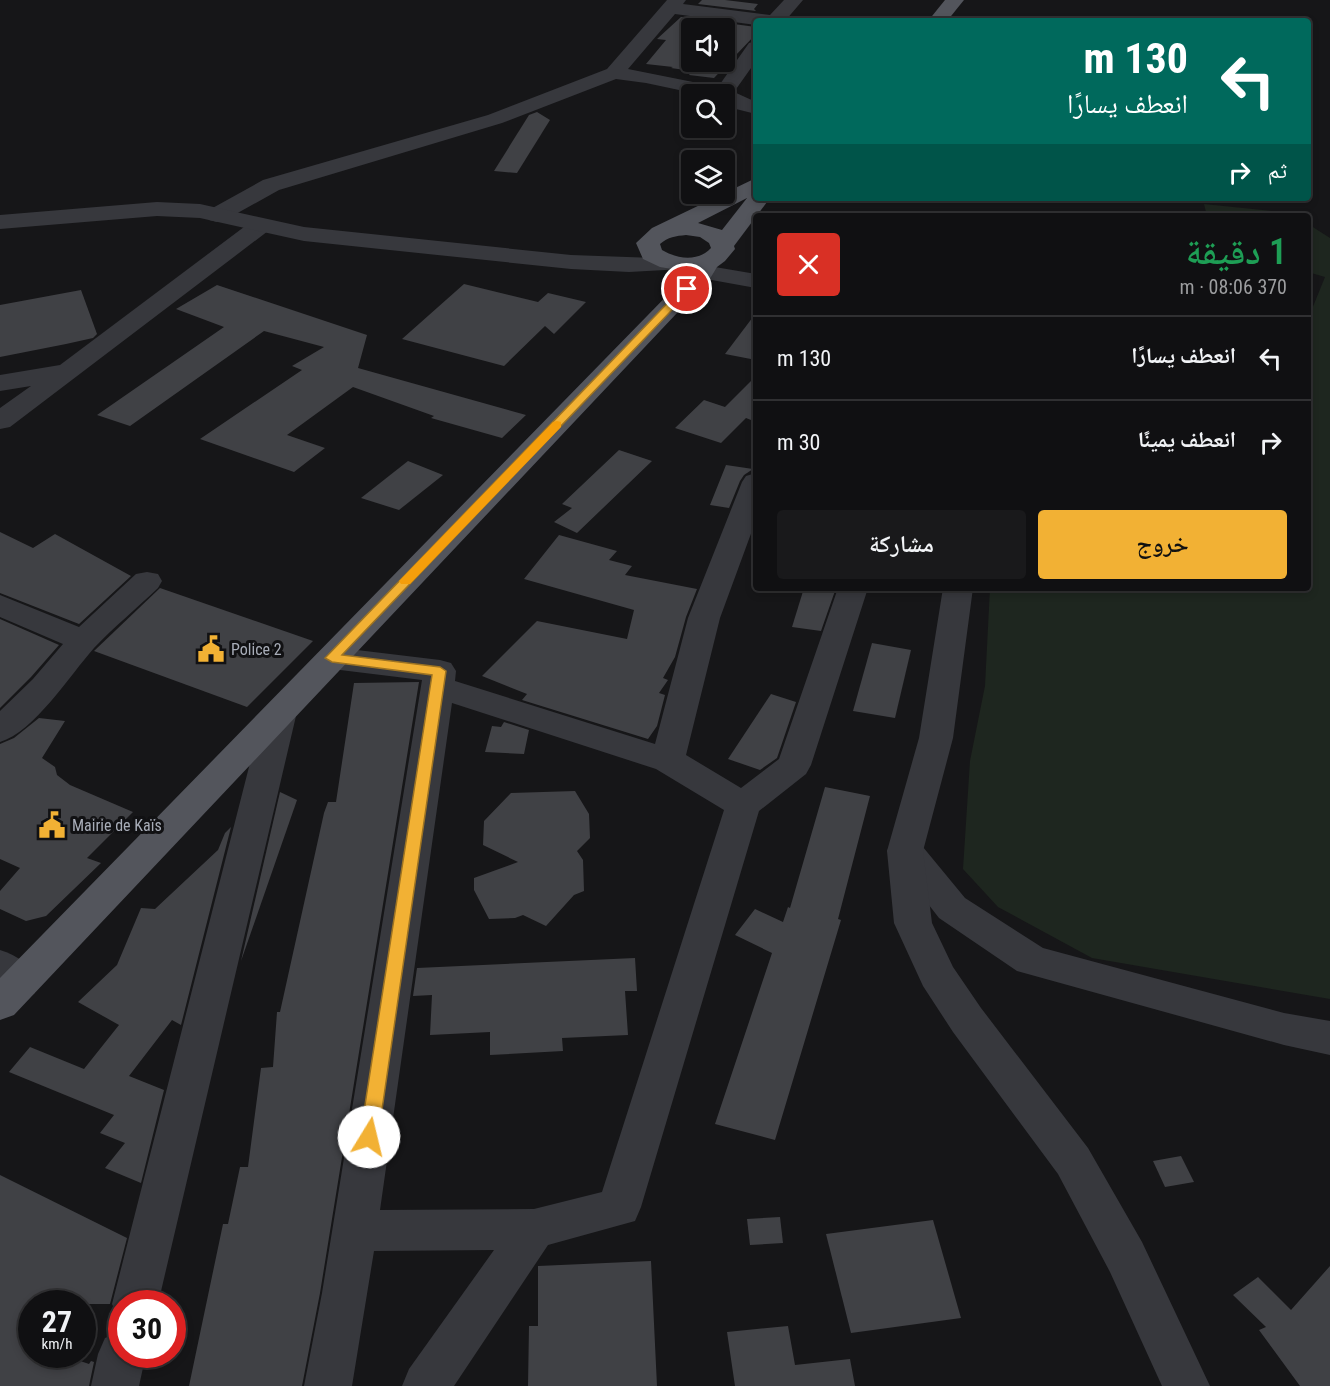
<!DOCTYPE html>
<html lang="ar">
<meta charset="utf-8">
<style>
:root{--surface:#101012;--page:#19191b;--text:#f1f3f6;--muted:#9c9d9f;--line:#303032;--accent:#f2b134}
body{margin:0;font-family:"Roboto Condensed","Noto Naskh Arabic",sans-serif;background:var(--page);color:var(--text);direction:rtl;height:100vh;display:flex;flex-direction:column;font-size:22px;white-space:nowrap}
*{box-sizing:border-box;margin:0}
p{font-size:20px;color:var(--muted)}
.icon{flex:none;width:33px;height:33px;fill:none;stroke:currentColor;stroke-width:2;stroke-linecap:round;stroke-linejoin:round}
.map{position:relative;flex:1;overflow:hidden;direction:ltr}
.panel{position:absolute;left:753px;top:213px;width:558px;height:378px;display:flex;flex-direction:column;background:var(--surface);border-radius:6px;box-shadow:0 3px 9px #0003,0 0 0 2px var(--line);direction:rtl}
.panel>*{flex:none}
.hud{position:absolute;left:753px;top:18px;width:558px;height:183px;border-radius:6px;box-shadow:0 3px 9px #0003,0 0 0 2px var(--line);direction:rtl;background:#00695c;color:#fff;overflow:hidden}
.fabs{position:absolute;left:681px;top:18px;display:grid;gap:12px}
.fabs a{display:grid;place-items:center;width:54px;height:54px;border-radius:6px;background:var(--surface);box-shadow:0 3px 9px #0003,0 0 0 2px var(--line);font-size:30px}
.speed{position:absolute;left:18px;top:1290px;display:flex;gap:12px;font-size:30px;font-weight:700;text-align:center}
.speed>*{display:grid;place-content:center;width:78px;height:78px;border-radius:50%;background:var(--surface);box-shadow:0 3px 9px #0003,0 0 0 2px var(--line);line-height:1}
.speed small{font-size:15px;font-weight:400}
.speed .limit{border:9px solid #d22;background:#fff;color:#111}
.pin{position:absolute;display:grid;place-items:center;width:51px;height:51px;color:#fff;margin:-26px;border:3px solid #fff;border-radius:50%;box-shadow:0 2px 6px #0007}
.me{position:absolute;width:66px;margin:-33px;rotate:9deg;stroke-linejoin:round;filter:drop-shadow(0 0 4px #0008)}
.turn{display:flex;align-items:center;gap:21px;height:126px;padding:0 24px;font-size:27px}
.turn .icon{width:78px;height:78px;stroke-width:2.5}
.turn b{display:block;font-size:42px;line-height:51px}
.then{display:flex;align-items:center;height:57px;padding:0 24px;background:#0003;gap:12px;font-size:22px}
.round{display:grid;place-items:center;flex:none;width:63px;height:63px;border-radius:6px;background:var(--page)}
.summary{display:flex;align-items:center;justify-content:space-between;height:102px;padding:0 24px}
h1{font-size:36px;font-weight:600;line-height:45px;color:#1e9e55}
.primary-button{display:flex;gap:12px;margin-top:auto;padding:12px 24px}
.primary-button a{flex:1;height:69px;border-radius:6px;background:var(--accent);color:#111;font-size:24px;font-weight:600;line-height:69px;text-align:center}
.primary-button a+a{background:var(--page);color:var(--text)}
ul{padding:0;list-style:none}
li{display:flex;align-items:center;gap:18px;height:84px;padding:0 24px;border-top:2px solid var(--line)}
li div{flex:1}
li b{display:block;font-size:22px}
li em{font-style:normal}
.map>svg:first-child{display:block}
.green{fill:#1e261f}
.building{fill:#404145;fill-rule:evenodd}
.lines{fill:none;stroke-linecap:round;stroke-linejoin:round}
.minor{fill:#37383d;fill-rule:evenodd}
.tertiary{fill:#37383d;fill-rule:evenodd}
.primary{fill:#53555c;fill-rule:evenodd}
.route{fill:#f2b134;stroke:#9d7322;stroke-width:1.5}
.slow{fill:#f59e0b}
.labels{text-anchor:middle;stroke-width:6;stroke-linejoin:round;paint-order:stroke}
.poi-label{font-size:16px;fill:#a8adb8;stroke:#111113;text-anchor:start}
</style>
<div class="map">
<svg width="1330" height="1386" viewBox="0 0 1330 1386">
<rect width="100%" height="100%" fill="#161618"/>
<g class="green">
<path d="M 1204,204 L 1290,213 L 1295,216 L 1207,216 Z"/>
<path d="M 1308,224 L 1330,238 L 1330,999 L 1092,958 L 998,907 L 963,869 L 970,761 L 985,686 L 990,588 L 1308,588 L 1308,319 L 1325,277 L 1308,272 Z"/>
</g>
<g class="building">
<path d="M 702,0 L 725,0 L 758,4 L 754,9 L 756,11 L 698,4 Z"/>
<path d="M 681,17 L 756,27 L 756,34 L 714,78 L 689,75 L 692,71 L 671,68 L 673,67 L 646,64 L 666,40 L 657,39 ZM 692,28 L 724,28 L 724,62 L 692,62 Z"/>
<path d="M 537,112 L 550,120 L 517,173 L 494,171 L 529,115 Z"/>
<path d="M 464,284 L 538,302 L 548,293 L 586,302 L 554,334 L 545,326 L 504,366 L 402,339 Z"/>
<path d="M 217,285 L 367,335 L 358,368 L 526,415 L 502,438 L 431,418 L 434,416 L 353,387 L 287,435 L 325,448 L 294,472 L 200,439 L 302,370 L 292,366 L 324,347 L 264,331 L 130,426 L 97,415 L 224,327 L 176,309 Z"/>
<path d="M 81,290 L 97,334 L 93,338 L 66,344 L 0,357 L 0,305 Z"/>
<path d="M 756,313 L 756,360 L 725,354 Z"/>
<path d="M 756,376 L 756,422 L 746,418 L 721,443 L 675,428 L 704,400 L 725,407 Z"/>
<path d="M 619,450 L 652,461 L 577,533 L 554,522 L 572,508 L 562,504 Z"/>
<path d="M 408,461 L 443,475 L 399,510 L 361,498 Z"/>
<path d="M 726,465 L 753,469 L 744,475 L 740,481 L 729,508 L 710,505 Z"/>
<path d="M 0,532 L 33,548 L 55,534 L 131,576 L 79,624 L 0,593 Z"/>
<path d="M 559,535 L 617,551 L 609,560 L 632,566 L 625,575 L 697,589 L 686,617 L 675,657 L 663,678 L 668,680 L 659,693 L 665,695 L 657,726 L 648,739 L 522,700 L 527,694 L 482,676 L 537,621 L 627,639 L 634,610 L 524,579 Z"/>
<path d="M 160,588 L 313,641 L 247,707 L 94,651 Z"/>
<path d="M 804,588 L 836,588 L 821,631 L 792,627 Z"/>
<path d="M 0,619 L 59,645 L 31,677 L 0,708 Z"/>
<path d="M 872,643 L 911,650 L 895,718 L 853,711 Z"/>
<path d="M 419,682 L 320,1293 L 302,1386 L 189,1386 L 223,1224 L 228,1224 L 240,1167 L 248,1167 L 261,1068 L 273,1067 L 277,1012 L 280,1012 L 324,813 L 328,802 L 336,802 L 354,683 Z"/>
<path d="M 771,694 L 796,702 L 777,758 L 760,770 L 728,759 Z"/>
<path d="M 39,718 L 65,721 L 42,758 L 55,767 L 57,775 L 70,785 L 133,812 L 87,858 L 101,863 L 46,916 L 26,921 L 0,909 L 0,891 L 20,868 L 0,859 L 0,744 L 14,738 Z"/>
<path d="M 504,722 L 529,730 L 524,754 L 485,752 L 492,726 L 501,727 Z"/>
<path d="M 825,787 L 870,796 L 838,919 L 841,920 L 775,1140 L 715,1124 L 772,953 L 735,935 L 755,909 L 783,922 L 788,907 L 790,908 Z"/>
<path d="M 575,791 L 589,814 L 590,838 L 577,851 L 583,860 L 584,891 L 574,895 L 546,926 L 523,915 L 515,918 L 489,919 L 474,890 L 474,878 L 518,862 L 483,845 L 484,821 L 511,793 Z"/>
<path d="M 280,792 L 297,800 L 241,961 Z"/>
<path d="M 231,827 L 181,1025 L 172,1020 L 129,1076 L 164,1090 L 141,1183 L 105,1168 L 125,1143 L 100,1133 L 114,1115 L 9,1072 L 30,1047 L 84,1069 L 119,1025 L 78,1002 L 117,965 L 141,908 L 155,909 L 218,850 L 225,833 Z"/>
<path d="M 635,958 L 637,991 L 625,991 L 628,1035 L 562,1038 L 563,1051 L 490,1055 L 490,1032 L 430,1035 L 432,995 L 413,996 L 417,968 Z"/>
<path d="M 1181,1156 L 1194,1182 L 1165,1187 L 1153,1161 Z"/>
<path d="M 0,1175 L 127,1238 L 110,1304 L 32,1304 L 32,1354 L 60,1354 L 89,1364 L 91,1361 L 94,1362 L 89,1386 L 0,1386 Z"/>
<path d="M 780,1217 L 783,1243 L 750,1245 L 747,1219 Z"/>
<path d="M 933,1220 L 961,1318 L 851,1333 L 826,1234 Z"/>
<path d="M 651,1261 L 657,1386 L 528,1386 L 529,1326 L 538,1326 L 538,1266 Z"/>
<path d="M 1330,1266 L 1330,1386 L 1300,1386 L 1259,1330 L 1266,1327 L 1233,1295 L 1258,1277 L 1291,1310 Z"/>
<path d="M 788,1326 L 795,1365 L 850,1359 L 855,1386 L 735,1386 L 727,1332 Z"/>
</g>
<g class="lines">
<g class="minor">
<path d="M 667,0 L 686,0 L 683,4 L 770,15 L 784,0 L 803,0 L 785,21 L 756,21 L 756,25 L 675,14 L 628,69 L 718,87 L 749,43 L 756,41 L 756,61 L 734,92 L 756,102 L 756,114 L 736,109 L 724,103 L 724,94 L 698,94 L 646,83 L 616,79 L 502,123 L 279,190 L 225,220 L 217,222 L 209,220 L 206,215 L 209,210 L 263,180 L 488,115 L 607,69 Z"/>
<path d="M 260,219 L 268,221 L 271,226 L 268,231 L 10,427 L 0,429 L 0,408 L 31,386 L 0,391 L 0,375 L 60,365 L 252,221 Z"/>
<path d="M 756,473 L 756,520 L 720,618 L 686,755 L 741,788 L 779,759 L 838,588 L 868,588 L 811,765 L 806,774 L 759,811 L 641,1207 L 635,1221 L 548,1245 L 454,1386 L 402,1386 L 409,1369 L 494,1250 L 374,1251 L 352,1386 L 304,1386 L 322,1293 L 422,680 L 332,669 L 321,665 L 316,658 L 321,651 L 332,647 L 440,660 L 451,663 L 456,671 L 455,681 L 655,744 L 688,618 L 742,482 L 746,476 ZM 452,703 L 656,769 L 724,810 L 602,1192 L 534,1209 L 380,1210 Z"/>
<path d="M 147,572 L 158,574 L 162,581 L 158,588 C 137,608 114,627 94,648 C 70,675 34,732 0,742 L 0,711 L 33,679 L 63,644 L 0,617 L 0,595 L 79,627 L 136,574 Z"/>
<path d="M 279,705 L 291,708 L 296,716 L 158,1304 L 122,1304 L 122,1320 L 119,1319 L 112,1304 L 262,716 L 267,708 Z"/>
<path d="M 905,838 L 918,841 L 965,898 L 1043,948 L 1284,1013 L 1330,1021 L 1330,1055 L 1284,1045 L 1017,971 L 939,918 L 887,851 L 892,841 Z"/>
<path d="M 0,950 C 18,955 31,966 40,983 L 34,994 C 20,999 11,999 0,988 Z"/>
<path d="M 122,1331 L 122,1354 L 146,1354 L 139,1386 L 91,1386 L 98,1354 L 105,1338 Z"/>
</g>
<g class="tertiary">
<path d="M 157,202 L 200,204 L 304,227 L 571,255 L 683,259 L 687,264 L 683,269 L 629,272 L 571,269 L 304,241 L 200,218 L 157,216 L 0,229 L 0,215 Z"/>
<path d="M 703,265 L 756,274 L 756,288 L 695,277 L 691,272 L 695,267 Z"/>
<path d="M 943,588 L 973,588 L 953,738 L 923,851 L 932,923 L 953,967 L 981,1008 L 1088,1148 L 1142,1242 L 1210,1386 L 1162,1386 L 1110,1272 L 1058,1174 L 953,1032 L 923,986 L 894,923 L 887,851 L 919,738 Z"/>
</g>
<g class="primary">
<path d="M 945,0 L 964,0 L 947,21 L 928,21 Z"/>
<path d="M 756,178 L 756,198 L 770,198 L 734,246 L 735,249 L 725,261 L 717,267 L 711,277 L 14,1015 L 0,1020 L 0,978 L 690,272 L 660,267 L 643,259 L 636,243 L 652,228 ZM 747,198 L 722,230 L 698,223 ZM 686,235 L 700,237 L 709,243 L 711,248 C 698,262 677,259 662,250 L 660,244 C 668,237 676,236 686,235 Z"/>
</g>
</g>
<path class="route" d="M 683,287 L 692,289 L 342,655 L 440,667 L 446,671 L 378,1137 L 375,1142 L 369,1144 L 362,1142 L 360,1137 L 432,675 L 332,662 L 325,658 Z"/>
<path class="slow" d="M 557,421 L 561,422 L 561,427 L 410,584 L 401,584 L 399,581 L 401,579 L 553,422 Z"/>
<defs>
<symbol id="civic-bare" viewBox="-9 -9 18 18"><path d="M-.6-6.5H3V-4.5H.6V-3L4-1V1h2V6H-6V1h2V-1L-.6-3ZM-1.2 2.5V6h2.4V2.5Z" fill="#f2b134" stroke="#111113" stroke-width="2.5" paint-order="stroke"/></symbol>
</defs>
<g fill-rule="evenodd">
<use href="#civic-bare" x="192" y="630" width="38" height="38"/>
<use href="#civic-bare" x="33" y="806" width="38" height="38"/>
</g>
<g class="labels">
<g class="poi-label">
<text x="231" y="655">Police 2</text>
<text x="72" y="831">Mairie de Kaïs</text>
</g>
</g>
</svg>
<div class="fabs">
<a><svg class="icon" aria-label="sound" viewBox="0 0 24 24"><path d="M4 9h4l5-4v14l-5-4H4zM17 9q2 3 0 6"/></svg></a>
<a><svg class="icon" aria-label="search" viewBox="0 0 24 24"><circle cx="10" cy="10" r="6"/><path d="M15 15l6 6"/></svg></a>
<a><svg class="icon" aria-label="layers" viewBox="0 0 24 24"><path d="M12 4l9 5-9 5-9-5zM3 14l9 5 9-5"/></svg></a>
</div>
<div class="speed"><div>27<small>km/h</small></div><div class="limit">30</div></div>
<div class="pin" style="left:687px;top:289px;background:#d93025"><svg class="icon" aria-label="arrive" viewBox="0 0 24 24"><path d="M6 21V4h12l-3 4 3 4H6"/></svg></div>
<svg class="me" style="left:369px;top:1137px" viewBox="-20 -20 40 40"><circle r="19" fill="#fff"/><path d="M0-13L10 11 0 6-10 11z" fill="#f2b134"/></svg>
<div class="hud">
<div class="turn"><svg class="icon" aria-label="left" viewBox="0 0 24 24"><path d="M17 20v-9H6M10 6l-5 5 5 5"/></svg><div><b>130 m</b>انعطف يسارًا</div></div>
<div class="then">ثم<svg class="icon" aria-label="right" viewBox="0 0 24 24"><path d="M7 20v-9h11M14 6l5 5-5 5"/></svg></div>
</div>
<section class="panel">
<div class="summary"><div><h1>1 دقيقة</h1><p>370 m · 08:06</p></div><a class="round" style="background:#d93025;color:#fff"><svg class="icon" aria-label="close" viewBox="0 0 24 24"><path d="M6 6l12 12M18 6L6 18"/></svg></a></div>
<ul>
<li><svg class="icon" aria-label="left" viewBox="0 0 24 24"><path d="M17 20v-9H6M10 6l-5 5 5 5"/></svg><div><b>انعطف يسارًا</b></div><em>130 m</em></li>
<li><svg class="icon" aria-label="right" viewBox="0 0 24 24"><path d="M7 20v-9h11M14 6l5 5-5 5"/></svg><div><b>انعطف يمينًا</b></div><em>30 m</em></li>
</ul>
<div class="primary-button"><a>خروج</a><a>مشاركة</a></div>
</section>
</div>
